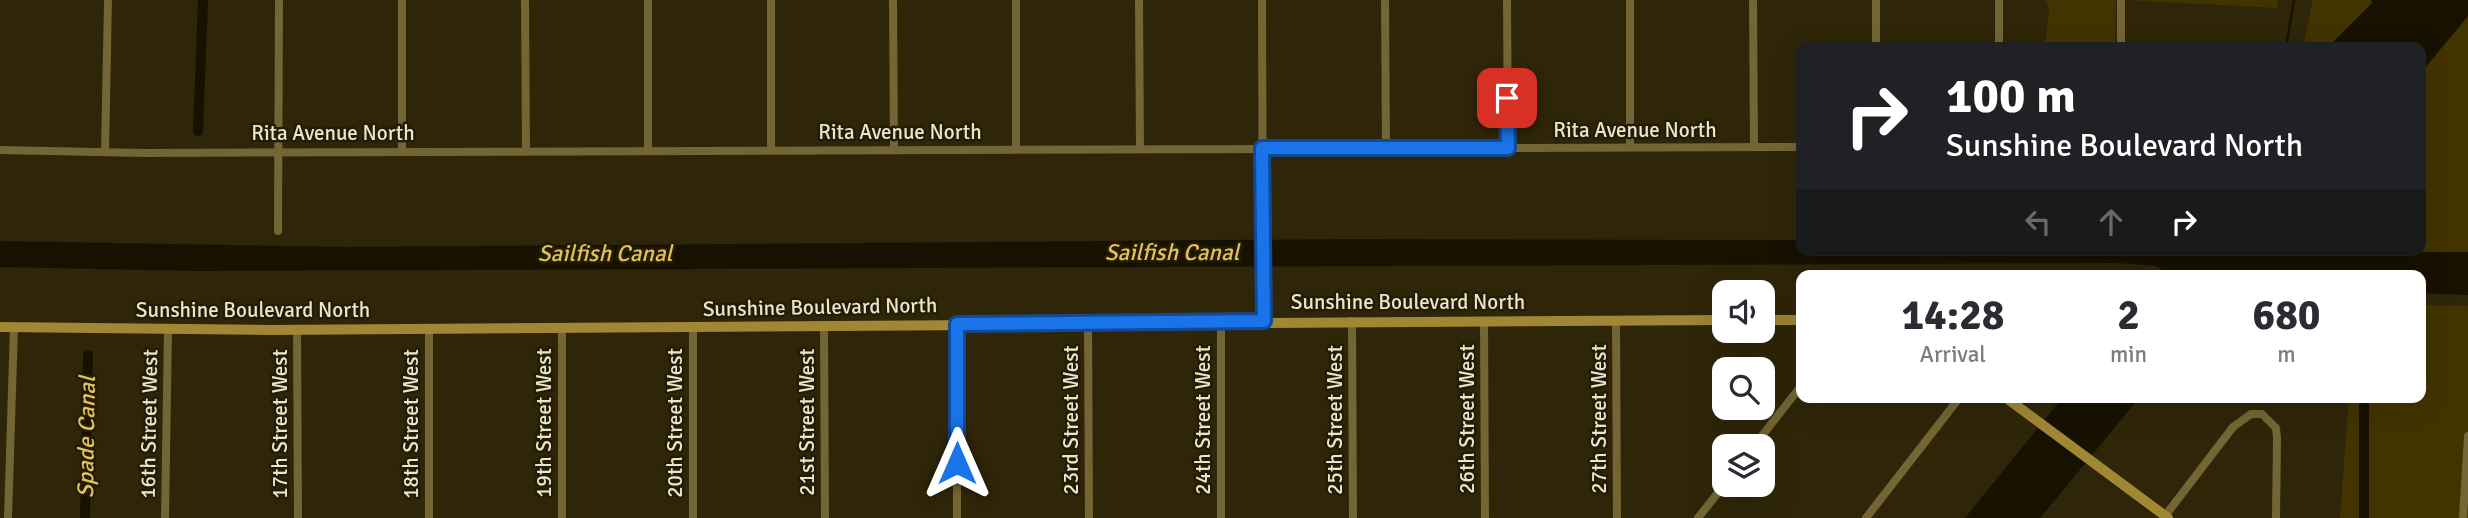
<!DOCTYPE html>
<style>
:root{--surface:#fff;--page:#f2f2f3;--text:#2b2b33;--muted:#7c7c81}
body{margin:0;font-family:Signika,sans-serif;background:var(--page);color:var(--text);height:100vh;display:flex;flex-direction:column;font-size:26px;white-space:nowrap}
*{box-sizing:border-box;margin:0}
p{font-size:23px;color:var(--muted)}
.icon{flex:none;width:38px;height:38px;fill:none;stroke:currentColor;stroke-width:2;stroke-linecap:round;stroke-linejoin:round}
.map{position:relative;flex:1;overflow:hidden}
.panel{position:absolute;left:1796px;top:270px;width:630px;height:133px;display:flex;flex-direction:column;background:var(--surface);border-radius:14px;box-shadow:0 7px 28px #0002}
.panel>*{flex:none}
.banner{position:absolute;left:1796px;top:42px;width:630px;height:214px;border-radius:14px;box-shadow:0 7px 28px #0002;background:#202124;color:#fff;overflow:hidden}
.controls{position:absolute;left:1712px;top:280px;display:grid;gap:14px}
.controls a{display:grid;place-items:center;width:63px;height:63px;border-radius:14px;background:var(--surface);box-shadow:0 7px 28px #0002;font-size:35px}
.pin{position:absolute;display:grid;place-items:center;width:60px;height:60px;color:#fff;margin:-30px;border-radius:14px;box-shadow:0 4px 10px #0006}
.me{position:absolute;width:77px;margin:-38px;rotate:0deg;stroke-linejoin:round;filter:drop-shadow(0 0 5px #0008)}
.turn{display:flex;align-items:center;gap:24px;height:147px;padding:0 35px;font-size:32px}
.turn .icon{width:91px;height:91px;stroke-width:2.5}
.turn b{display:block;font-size:49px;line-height:60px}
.lanes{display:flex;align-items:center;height:66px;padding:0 35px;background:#0003;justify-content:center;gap:35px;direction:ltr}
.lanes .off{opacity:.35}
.eta{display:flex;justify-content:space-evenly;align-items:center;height:119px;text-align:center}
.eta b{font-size:42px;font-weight:700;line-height:49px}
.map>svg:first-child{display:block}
.green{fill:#423401}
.water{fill:#171100}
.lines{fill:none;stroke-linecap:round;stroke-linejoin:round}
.stream{stroke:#171100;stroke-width:2.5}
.canal{stroke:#171100;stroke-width:10}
.street{stroke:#746534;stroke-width:8}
.secondary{stroke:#a08734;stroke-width:10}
.route-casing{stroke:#114b97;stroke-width:18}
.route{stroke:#1a73e8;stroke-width:12}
.labels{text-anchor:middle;stroke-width:5;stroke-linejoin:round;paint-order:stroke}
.street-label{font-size:21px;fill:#e9e4d3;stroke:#251d01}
.water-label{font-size:23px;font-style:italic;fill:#e0c15c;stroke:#251d01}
</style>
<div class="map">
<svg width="2468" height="518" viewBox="0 0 2468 518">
<rect width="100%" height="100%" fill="#2f2609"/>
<g class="green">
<path d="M 2046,0 L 2116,0 L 2115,47 L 2045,47 L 2049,11 Z"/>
<path d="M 2126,0 L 2278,0 L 2277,8 Z"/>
<path d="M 2313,0 L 2468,0 L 2468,268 L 2243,250 L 2420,250 L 2420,47 L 2303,47 Z"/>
<path d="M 2420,305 L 2468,306 L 2468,518 L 2340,518 L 2349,397 L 2420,397 Z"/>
</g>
<g class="water">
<path d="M 2371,0 L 2468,0 L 2468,16 L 2420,74 L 2420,47 L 2328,47 L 2372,3 Z"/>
<path d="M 1349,239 L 1801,240 L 1801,250 L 2468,252 L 2468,295 L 2420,293 L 2420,275 L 2162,275 L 2163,270 L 2156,266 L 2116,263 L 195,271 L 0,267 L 0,241 L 345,247 Z"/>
<path d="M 2063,397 L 2140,397 L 2040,518 L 1965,518 Z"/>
</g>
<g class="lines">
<path class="stream" d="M 2286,47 L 2294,0"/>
<g class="canal">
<path d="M 198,131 L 203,0"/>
<path d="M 85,518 L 88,355"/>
<path d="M 2364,518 L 2364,397"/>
</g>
<g class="street">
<path d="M 402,0 L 402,150"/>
<path d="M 525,0 L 526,150"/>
<path d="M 648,0 L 648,149"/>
<path d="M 771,0 L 771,149"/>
<path d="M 893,0 L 894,149"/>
<path d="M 1016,0 L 1016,149"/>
<path d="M 1139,0 L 1140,148"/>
<path d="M 1262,0 L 1263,321"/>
<path d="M 1385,0 L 1386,148"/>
<path d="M 1507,0 L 1508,148"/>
<path d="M 1630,0 L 1630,147"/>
<path d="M 1753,0 L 1754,147"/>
<path d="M 1876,0 L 1876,47"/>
<path d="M 1999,0 L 1999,47"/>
<path d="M 2121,0 L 2121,47"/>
<path d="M 0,150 L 145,153 L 1801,147"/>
<path d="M 105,152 L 108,0"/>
<path d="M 278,231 L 279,0"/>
<path d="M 1616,320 L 1617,518"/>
<path d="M 1221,321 L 1221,518"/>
<path d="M 1352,321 L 1353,518"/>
<path d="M 1484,321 L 1485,518"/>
<path d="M 1088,322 L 1089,518"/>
<path d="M 957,324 L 957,518"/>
<path d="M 824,326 L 825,518"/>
<path d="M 693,328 L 693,518"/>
<path d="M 429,329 L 429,518"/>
<path d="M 297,330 L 298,518"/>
<path d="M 1754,446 L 1801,386"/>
<path d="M 2165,516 L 2233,427 L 2251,414 L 2262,414 L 2276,428 L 2277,439 L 2276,518"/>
<path d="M 8,518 L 14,327"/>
<path d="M 165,518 L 168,330"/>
<path d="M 562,518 L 562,329"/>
<path d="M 1698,518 L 1724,485"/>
<path d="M 1866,518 L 1960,397"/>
<path d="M 2463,518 L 2468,436"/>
</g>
<g class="secondary">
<path d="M 1762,320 L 1801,320"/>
<path d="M 0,327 L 269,330 L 1724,320"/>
<path d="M 2005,397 L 2168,518"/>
</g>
</g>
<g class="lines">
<defs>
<path id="route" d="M 957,463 L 957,324 L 1264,321 L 1262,148 L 1508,148 L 1507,98"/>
</defs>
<use href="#route" class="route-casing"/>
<use href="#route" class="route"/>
</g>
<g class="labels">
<g class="street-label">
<text x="1635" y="137">Rita Avenue North</text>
<text x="900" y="139">Rita Avenue North</text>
<text x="333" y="140">Rita Avenue North</text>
<text x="1408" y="309">Sunshine Boulevard North</text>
<text transform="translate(820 307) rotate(-1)" y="7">Sunshine Boulevard North</text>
<text x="253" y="317">Sunshine Boulevard North</text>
<text transform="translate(1467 419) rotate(-90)" y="7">26th Street West</text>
<text transform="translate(1599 419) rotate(-90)" y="7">27th Street West</text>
<text transform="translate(1071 420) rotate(-90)" y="7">23rd Street West</text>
<text transform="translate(1203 420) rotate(-90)" y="7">24th Street West</text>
<text transform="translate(1335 420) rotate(-90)" y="7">25th Street West</text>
<text transform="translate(807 422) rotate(-90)" y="7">21st Street West</text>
<text transform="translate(544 423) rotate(-90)" y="7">19th Street West</text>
<text transform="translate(675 423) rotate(-90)" y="7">20th Street West</text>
<text transform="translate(149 424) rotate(-89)" y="7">16th Street West</text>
<text transform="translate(280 424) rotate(-90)" y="7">17th Street West</text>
<text transform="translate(411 424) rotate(-90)" y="7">18th Street West</text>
</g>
<g class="water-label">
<text x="1172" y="260">Sailfish Canal</text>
<text x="605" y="261">Sailfish Canal</text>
<text transform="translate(86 437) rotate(-89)" y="8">Spade Canal</text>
</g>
</g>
</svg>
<div class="controls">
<a><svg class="icon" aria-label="sound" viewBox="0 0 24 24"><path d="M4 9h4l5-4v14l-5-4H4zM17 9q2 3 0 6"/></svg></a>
<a><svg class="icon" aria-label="search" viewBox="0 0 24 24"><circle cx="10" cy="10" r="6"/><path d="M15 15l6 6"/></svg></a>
<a><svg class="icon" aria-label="layers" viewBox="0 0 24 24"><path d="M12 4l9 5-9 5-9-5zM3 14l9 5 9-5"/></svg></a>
</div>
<div class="pin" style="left:1507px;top:98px;background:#d93025"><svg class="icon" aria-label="arrive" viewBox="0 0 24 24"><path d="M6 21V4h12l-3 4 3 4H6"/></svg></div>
<svg class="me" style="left:957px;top:463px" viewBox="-20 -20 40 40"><path d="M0-17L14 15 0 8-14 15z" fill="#1a73e8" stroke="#fff" stroke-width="4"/></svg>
<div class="banner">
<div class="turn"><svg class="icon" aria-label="right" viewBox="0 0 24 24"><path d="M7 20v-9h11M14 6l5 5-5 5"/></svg><div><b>100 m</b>Sunshine Boulevard North</div></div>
<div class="lanes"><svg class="icon off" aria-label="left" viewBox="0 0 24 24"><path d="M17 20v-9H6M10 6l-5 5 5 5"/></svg><svg class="icon off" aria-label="ahead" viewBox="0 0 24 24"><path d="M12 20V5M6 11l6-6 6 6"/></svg><svg class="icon" aria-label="right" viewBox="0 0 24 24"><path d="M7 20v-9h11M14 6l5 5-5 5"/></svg></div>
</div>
<section class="panel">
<div class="eta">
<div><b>14:28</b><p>Arrival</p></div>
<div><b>2</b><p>min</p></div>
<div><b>680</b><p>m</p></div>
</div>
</section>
</div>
